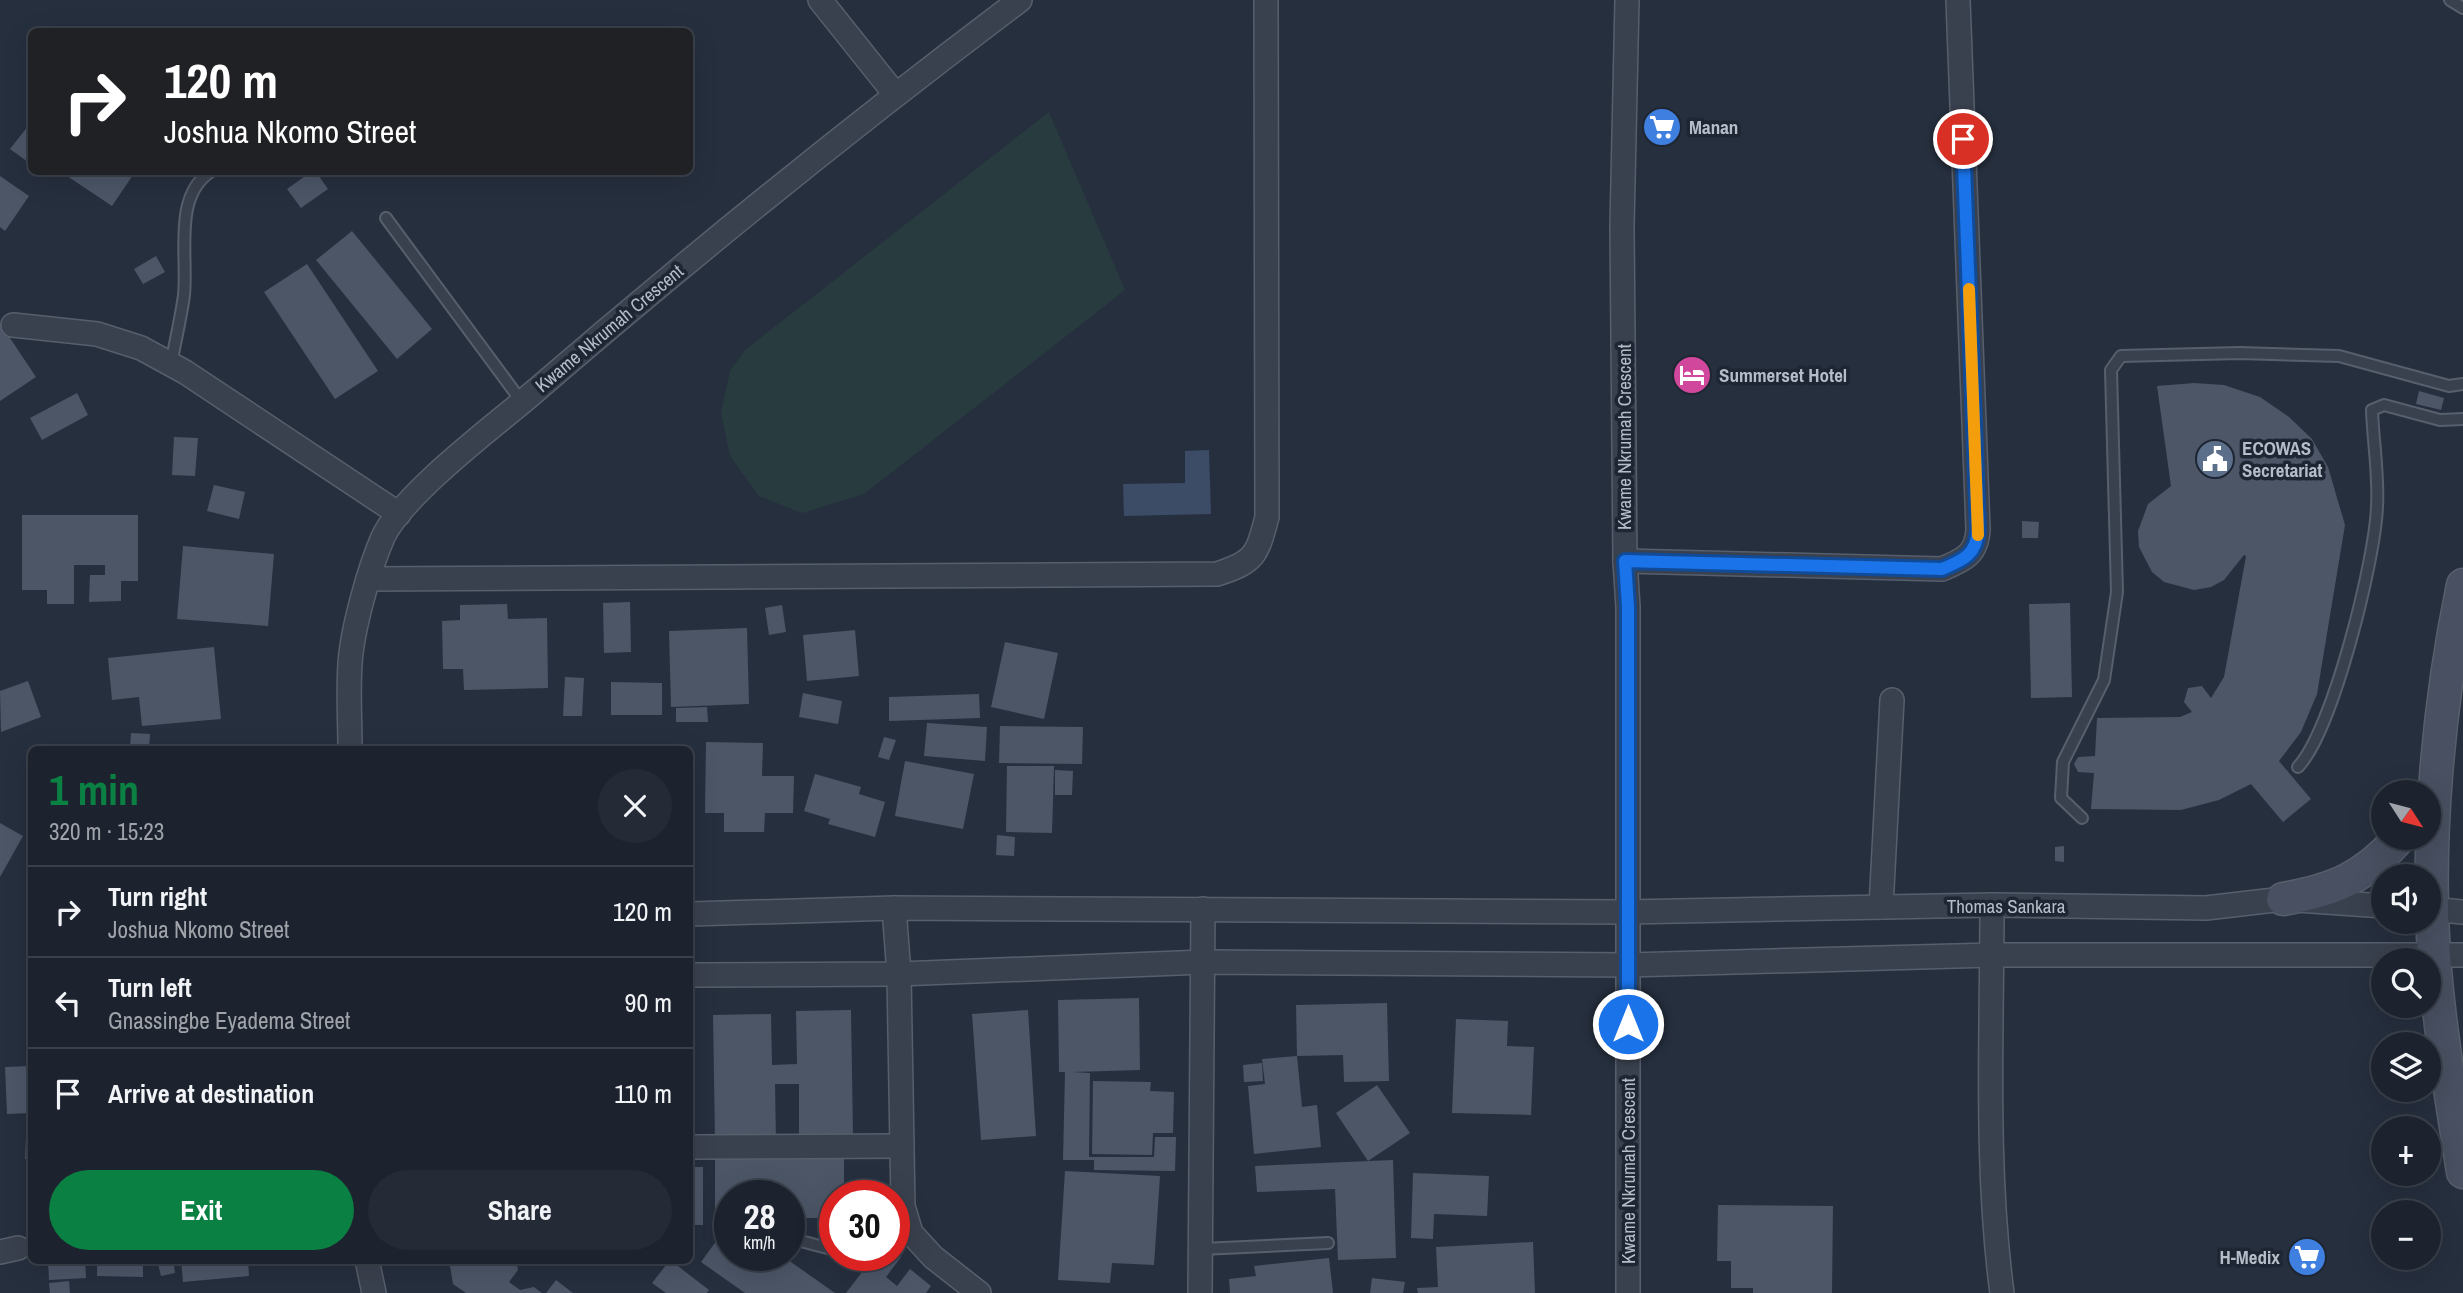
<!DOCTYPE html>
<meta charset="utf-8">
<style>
:root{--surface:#1c232e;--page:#252b36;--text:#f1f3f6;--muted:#a0a4aa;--line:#3a404a;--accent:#0b8043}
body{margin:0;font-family:"Archivo Narrow",sans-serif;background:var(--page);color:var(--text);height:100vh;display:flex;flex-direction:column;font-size:26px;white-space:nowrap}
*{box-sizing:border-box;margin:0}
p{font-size:23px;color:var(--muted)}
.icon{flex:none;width:38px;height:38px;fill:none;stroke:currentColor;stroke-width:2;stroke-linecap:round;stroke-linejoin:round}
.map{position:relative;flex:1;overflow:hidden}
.details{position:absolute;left:28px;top:746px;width:665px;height:518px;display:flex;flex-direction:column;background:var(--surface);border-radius:10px;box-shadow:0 7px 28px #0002,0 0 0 2px var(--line)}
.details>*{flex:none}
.banner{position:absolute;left:28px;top:28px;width:665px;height:147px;border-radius:10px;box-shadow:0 7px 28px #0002,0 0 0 2px var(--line);background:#202124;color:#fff;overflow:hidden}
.needle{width:46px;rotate:126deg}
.fabs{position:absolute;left:2371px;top:780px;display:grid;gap:14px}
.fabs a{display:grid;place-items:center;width:70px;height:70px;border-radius:50%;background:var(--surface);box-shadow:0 7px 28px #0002,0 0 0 2px var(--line);font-size:35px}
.speed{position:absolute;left:714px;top:1180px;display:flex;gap:14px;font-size:35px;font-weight:700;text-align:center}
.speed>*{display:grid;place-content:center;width:91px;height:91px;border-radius:50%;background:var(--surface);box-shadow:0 7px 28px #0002,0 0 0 2px var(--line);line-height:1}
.speed small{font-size:18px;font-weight:400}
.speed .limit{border:10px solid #d22;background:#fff;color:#111}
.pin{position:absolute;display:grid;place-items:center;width:60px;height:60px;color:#fff;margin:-30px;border:4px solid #fff;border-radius:50%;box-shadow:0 2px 7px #0007}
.me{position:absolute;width:77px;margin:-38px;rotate:0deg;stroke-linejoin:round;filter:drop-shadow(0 0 5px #0008)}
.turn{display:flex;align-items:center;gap:24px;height:147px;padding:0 21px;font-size:32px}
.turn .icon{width:91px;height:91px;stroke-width:2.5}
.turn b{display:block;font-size:49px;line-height:60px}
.round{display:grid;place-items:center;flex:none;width:74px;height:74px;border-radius:37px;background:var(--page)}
.overview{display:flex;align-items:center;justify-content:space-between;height:119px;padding:0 21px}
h1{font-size:42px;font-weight:700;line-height:52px;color:var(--accent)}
.button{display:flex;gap:14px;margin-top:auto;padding:14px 21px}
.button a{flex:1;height:80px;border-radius:42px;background:var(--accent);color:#fff;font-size:28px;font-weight:700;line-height:80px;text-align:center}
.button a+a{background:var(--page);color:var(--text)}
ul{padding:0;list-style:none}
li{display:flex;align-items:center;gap:21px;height:91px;padding:0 21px;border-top:2px solid var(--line)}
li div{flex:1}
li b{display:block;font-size:26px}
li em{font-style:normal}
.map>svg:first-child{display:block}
.green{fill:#283c3f}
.water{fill:#3c4c67}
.building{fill:#4c5667}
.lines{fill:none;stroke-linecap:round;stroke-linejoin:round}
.service-casing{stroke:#575f6c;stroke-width:14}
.minor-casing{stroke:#575f6c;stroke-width:26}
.secondary-casing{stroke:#575f6c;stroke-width:35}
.service{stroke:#3a414e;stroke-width:10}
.minor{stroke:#3a414e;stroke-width:23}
.secondary{stroke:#485061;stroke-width:32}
.route-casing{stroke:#114b97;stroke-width:18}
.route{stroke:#1a73e8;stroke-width:12}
.slow{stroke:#f59e0b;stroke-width:12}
.labels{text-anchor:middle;stroke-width:7;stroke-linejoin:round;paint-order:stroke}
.poi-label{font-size:19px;font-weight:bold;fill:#b6bdc9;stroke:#1e2633;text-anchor:start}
.street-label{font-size:19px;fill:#b6bdc9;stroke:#1e2633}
</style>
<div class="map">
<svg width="2463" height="1293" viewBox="0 0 2463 1293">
<rect width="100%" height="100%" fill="#262f3e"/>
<path class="green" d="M 1049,112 L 1125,290 L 864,494 L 802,513 L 759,496 L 730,456 L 721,413 L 730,371 L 745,350 Z"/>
<path class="water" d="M 1209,450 L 1211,514 L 1124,516 L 1123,484 L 1185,483 L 1185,451 Z"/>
<g class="building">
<path d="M 32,121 L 32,165 L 10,149 Z"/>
<path d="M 61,172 L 135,172 L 112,206 Z"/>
<path d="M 311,172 L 316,172 L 328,189 L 301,208 L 287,189 Z"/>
<path d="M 0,176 L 29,196 L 5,231 L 0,227 Z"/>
<path d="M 352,231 L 432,329 L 397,359 L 316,260 Z"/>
<path d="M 156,256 L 165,272 L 143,284 L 134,269 Z"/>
<path d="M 307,264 L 378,371 L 335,399 L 264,292 Z"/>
<path d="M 0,323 L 36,377 L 0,401 Z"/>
<path d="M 2194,383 L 2224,385 L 2260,397 L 2289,417 L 2312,439 L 2328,467 L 2345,525 L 2317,694 L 2301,732 L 2279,761 L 2311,799 L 2283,822 L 2251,784 L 2219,800 L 2181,810 L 2091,809 L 2094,773 L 2078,772 L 2074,764 L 2078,757 L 2095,756 L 2097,718 L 2180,717 L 2192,712 L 2184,702 L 2188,688 L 2202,686 L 2211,698 L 2224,677 L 2246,556 L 2244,555 L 2224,580 L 2211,587 L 2194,590 L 2164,582 L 2152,572 L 2139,547 L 2138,531 L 2148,504 L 2171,486 L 2157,386 Z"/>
<path d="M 2419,391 L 2444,398 L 2441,410 L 2416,404 Z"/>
<path d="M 77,393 L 88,415 L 42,440 L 30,418 Z"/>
<path d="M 174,437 L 198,438 L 195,476 L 172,475 Z"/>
<path d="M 214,485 L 245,492 L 239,519 L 207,511 Z"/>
<path d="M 22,515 L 138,515 L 138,581 L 121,581 L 121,601 L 89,602 L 90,575 L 105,575 L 105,565 L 74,565 L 74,604 L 47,604 L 47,590 L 22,590 Z"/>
<path d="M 2022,521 L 2039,522 L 2038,538 L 2022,538 Z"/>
<path d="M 183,546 L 274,554 L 268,626 L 177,619 Z"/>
<path d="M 630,602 L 631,652 L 604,653 L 603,603 Z"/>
<path d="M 2070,603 L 2072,697 L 2031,698 L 2029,604 Z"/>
<path d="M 507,604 L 508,619 L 547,618 L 548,688 L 464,690 L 463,669 L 443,669 L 442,621 L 460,620 L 460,605 Z"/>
<path d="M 782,605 L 786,632 L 769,635 L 765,608 Z"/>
<path d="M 747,628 L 749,704 L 671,707 L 669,631 Z"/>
<path d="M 855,630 L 859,676 L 807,681 L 803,635 Z"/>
<path d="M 1005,642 L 1058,653 L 1044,719 L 991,707 Z"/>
<path d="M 214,647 L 221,719 L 142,726 L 139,697 L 112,700 L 108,658 Z"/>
<path d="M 565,677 L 584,678 L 582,716 L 563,716 Z"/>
<path d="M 28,681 L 41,717 L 1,732 L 0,691 Z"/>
<path d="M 611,682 L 662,683 L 662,715 L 611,715 Z"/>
<path d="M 803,693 L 842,701 L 838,724 L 799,717 Z"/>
<path d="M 979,694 L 980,718 L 889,721 L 889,697 Z"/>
<path d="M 707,707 L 708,722 L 676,722 L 676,708 Z"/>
<path d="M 927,723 L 987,727 L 985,761 L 924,756 Z"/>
<path d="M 1000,726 L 1083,727 L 1082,764 L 999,763 Z"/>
<path d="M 131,733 L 150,734 L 149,749 L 130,749 Z"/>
<path d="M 884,737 L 896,740 L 889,760 L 878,757 Z"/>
<path d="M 706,742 L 763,743 L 762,776 L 794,776 L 793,813 L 765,813 L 764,832 L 724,832 L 724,813 L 705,813 Z"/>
<path d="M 905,761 L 974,774 L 963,829 L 895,816 Z"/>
<path d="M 1007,766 L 1054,766 L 1052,833 L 1006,832 Z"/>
<path d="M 1055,770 L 1073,771 L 1072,795 L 1055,795 Z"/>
<path d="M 690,772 L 695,772 L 693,815 L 690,815 Z"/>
<path d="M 815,774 L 861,787 L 859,794 L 885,802 L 875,837 L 828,824 L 830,819 L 804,811 Z"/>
<path d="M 0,823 L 23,836 L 0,877 Z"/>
<path d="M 997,835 L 1015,837 L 1014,856 L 996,855 Z"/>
<path d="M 2064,846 L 2064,862 L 2055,861 L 2055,847 Z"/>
<path d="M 1139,998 L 1140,1070 L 1073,1072 L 1090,1073 L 1089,1157 L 1154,1157 L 1155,1137 L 1176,1137 L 1175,1171 L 1094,1170 L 1094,1160 L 1063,1160 L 1065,1072 L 1059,1072 L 1058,1000 Z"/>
<path d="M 1387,1003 L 1389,1081 L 1344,1082 L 1343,1055 L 1297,1056 L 1296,1005 Z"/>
<path d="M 851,1010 L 853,1136 L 799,1137 L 799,1084 L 775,1084 L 776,1141 L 715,1142 L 713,1015 L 771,1014 L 772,1065 L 797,1064 L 796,1011 Z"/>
<path d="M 1028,1010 L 1036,1136 L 981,1140 L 972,1014 Z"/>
<path d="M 1456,1019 L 1508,1021 L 1507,1046 L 1534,1047 L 1531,1115 L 1452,1113 Z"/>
<path d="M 1297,1056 L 1302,1107 L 1317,1105 L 1321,1147 L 1254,1154 L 1248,1086 L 1265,1084 L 1262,1059 Z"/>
<path d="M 1262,1063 L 1263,1081 L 1244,1082 L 1243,1065 Z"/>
<path d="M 32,1066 L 32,1113 L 7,1114 L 5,1067 Z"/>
<path d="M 1093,1081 L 1151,1082 L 1150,1091 L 1174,1092 L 1173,1133 L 1153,1133 L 1152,1155 L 1092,1154 Z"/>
<path d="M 1377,1085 L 1410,1133 L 1368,1161 L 1336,1113 Z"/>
<path d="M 26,1138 L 32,1138 L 32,1159 L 25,1159 Z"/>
<path d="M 715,1158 L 844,1159 L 844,1195 L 835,1195 L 835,1218 L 789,1218 L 789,1195 L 730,1195 L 730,1217 L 715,1217 Z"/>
<path d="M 1393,1160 L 1396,1258 L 1338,1260 L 1335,1189 L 1257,1192 L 1255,1166 Z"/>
<rect x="690" y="1167" width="13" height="58"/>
<path d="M 1065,1171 L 1160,1176 L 1154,1265 L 1112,1263 L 1110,1283 L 1058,1280 Z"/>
<path d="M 1413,1173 L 1489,1176 L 1487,1216 L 1434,1214 L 1433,1239 L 1411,1238 Z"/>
<path d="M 1718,1205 L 1833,1206 L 1832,1293 L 1753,1293 L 1753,1288 L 1731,1288 L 1731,1261 L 1717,1261 Z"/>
<path d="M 730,1222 L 730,1255 L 781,1255 L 835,1293 L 745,1293 L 701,1262 Z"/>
<path d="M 1533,1242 L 1535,1293 L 1418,1293 L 1417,1288 L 1438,1287 L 1436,1247 Z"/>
<path d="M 894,1253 L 901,1257 L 886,1277 L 897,1286 L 910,1269 L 931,1286 L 926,1293 L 846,1293 L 869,1263 L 875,1268 L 885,1255 Z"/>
<path d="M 1329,1258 L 1333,1293 L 1230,1293 L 1229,1279 L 1256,1276 L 1254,1266 Z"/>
<path d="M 48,1260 L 85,1260 L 86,1278 L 49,1280 Z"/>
<path d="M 97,1260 L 143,1260 L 143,1277 L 97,1276 Z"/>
<path d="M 157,1260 L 173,1260 L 175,1273 L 161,1276 Z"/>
<path d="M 181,1260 L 248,1260 L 249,1276 L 183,1282 Z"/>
<path d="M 449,1260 L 516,1260 L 518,1270 L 509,1282 L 520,1290 L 534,1287 L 542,1293 L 466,1293 L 453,1284 Z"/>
<path d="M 670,1260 L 709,1290 L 707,1293 L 666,1293 L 652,1283 Z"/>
<path d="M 1372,1278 L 1405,1282 L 1403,1293 L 1370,1293 Z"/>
<path d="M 556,1280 L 573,1293 L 546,1293 Z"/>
<path d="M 69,1281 L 70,1293 L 50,1293 L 49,1283 Z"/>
</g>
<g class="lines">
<defs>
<g id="service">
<path d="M 2450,0 L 2463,8"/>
<path d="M 386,218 L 522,402"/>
<path d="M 171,365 C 175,342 181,318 184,295 C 188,255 173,197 210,172"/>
<path d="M 2298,767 C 2333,730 2375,560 2377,507 C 2379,475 2373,441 2372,410 L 2384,405 L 2440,420 L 2463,419"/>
<path d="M 2082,818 L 2061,798 L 2063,762 L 2104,680 L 2117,592 L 2111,370 L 2121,356 L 2240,353 L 2339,356 L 2449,386 L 2463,384"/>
<path d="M 789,1238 L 835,1250"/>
<path d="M 1201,1249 L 1328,1243"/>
</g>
<g id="minor">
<path d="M 820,0 L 895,94"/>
<path d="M 1627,0 L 1622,226 L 1625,561 L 1628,607 L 1628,1293"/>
<path d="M 13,325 L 97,334 L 141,348 L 185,372 L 399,514"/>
<path d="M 1625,561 L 1942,569 C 1964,560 1977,554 1978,529 L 1958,0"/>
<path d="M 368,579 L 1217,574 C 1255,562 1257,555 1267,517 L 1266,0"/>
<path d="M 350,749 C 350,721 348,692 350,664 C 352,630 369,569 383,537 C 403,495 489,430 527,398 C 687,260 851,127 1020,0"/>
<path d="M 1992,905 C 1992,1033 1985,1165 2002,1293"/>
<path d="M 1881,907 L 1892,700"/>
<path d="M 894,908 L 899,974 L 903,1206 L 911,1233 L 933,1257 L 979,1293"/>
<path d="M 2429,909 L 2463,912"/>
<path d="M 690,914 L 894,908 L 1627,912 L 1992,905 L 2206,908 L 2283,899 L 2384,906"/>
<path d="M 690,975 L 899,974 L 1204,962 L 1628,965 L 1992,955 L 2463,955"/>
<path d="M 690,1147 L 902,1146"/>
<path d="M 0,1252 L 18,1248"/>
<path d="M 367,1260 L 374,1293"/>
<path d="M 1200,1293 L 1203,909"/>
</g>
<g id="secondary">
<path d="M 2463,585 C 2439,701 2426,837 2434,956 C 2439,1028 2452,1100 2463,1172"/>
<path d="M 2283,899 C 2334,890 2364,878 2399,838"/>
</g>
</defs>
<use href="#service" class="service-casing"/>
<use href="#minor" class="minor-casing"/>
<use href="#secondary" class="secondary-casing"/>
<use href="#service" class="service"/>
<use href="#minor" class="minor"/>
<use href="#secondary" class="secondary"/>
</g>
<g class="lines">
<defs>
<path id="route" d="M 1628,1024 L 1628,607 L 1625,561 L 1942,569 C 1964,560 1977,554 1978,529 L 1963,139"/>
</defs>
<use href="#route" class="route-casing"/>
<use href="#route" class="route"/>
<path class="slow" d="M 1969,289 L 1978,535"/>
</g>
<defs>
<symbol id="supermarket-disc" viewBox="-11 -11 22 22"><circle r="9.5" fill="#3f7fe0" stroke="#1e2633"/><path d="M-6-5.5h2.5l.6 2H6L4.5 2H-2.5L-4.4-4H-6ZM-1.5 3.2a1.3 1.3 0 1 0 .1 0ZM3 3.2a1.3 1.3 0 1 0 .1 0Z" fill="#fff"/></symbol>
<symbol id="hotel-disc" viewBox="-11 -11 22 22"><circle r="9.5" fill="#d1479c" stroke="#1e2633"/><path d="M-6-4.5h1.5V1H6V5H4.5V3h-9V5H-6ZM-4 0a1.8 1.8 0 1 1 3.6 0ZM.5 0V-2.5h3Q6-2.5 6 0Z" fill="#fff"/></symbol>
<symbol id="civic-disc" viewBox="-11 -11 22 22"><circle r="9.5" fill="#5c6f8a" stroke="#1e2633"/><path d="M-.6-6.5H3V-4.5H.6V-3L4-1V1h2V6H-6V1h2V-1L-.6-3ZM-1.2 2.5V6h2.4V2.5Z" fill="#fff"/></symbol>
</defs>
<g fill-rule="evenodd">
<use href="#supermarket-disc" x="1640" y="105" width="44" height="44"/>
<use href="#hotel-disc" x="1670" y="353" width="44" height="44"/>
<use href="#civic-disc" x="2193" y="437" width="44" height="44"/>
<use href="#supermarket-disc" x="2285" y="1235" width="44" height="44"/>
</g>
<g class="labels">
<g class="poi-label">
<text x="1689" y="134">Manan</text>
<text x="1719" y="382">Summerset Hotel</text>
<text x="2242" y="455">ECOWAS<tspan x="2242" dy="22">Secretariat</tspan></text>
<text x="2280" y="1264" text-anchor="end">H-Medix</text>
</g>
<g class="street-label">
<text transform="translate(609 328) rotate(-40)" y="7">Kwame Nkrumah Crescent</text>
<text transform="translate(1624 437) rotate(-90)" y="7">Kwame Nkrumah Crescent</text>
<text x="2006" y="913">Thomas Sankara</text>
<text transform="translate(1628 1171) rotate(-90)" y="7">Kwame Nkrumah Crescent</text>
</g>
</g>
</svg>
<div class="fabs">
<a><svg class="needle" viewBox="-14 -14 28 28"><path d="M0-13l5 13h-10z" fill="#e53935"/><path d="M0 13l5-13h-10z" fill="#a0a4aa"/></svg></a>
<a><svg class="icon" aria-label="sound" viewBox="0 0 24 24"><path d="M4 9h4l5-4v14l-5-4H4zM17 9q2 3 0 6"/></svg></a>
<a><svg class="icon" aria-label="search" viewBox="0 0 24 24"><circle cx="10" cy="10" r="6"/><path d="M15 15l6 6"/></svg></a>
<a><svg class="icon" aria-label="layers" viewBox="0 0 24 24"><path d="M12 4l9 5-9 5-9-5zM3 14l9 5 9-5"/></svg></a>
<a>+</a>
<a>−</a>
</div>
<div class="speed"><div>28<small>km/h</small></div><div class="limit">30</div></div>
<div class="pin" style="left:1963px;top:139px;background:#d93025"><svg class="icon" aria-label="arrive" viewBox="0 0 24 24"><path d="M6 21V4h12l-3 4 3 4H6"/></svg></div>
<svg class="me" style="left:1628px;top:1024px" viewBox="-20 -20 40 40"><circle r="17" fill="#1a73e8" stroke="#fff" stroke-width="3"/><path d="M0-11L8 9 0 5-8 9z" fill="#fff"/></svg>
<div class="banner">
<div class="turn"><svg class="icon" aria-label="right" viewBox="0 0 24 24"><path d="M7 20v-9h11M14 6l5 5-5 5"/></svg><div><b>120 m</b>Joshua Nkomo Street</div></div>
</div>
<section class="details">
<div class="overview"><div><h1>1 min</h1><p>320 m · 15:23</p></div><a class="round"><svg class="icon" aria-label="close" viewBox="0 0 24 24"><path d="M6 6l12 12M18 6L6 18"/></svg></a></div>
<ul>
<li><svg class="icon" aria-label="right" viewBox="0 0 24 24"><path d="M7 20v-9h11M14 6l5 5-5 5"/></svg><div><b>Turn right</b><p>Joshua Nkomo Street</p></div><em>120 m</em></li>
<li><svg class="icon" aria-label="left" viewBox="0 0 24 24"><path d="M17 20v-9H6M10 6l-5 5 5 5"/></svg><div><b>Turn left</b><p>Gnassingbe Eyadema Street</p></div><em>90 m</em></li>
<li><svg class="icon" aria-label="arrive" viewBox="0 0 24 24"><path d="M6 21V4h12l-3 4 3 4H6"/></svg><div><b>Arrive at destination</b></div><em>110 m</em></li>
</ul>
<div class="button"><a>Exit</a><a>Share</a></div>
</section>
</div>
